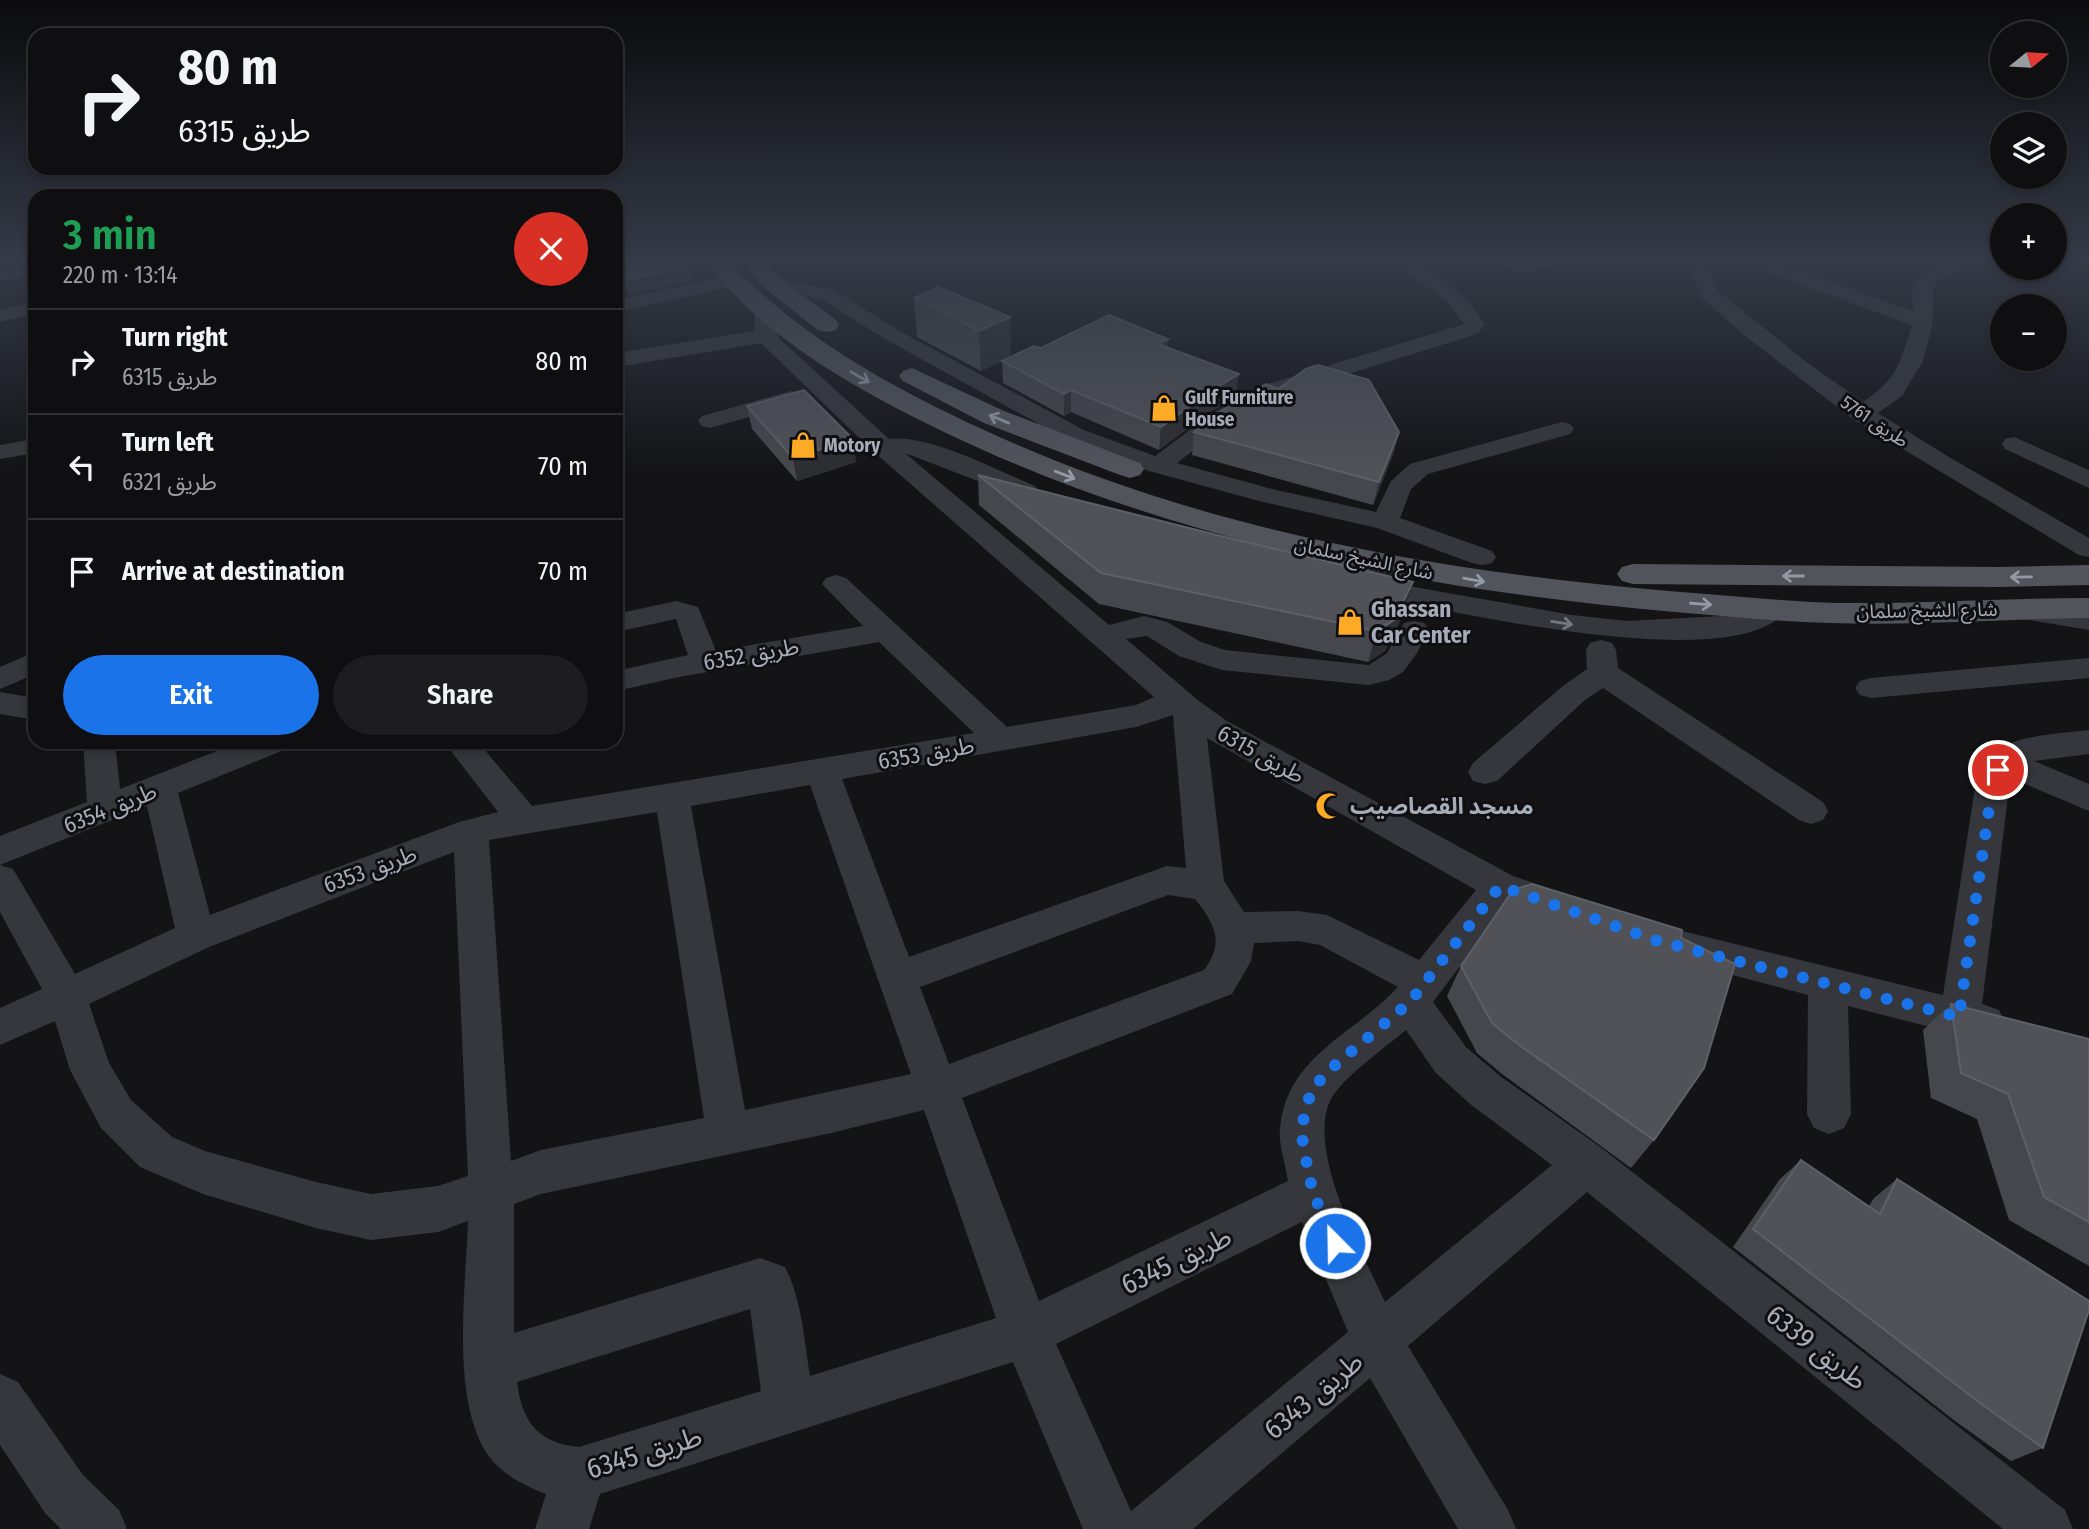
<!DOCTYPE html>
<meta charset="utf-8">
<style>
:root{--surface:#0f0f11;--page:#1d1d1f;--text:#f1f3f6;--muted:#9b9c9f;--line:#2f2f31;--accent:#1a73e8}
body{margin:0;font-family:"Fira Sans Condensed","Noto Sans Arabic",sans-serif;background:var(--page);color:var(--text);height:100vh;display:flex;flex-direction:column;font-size:26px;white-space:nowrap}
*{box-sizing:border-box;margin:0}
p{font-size:23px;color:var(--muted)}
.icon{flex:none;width:38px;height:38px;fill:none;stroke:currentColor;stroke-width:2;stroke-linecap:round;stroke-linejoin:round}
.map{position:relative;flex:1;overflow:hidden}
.details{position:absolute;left:28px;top:189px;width:595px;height:560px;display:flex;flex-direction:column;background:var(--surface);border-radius:21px;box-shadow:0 4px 10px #0003,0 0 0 2px var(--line)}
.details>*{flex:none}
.guide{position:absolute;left:28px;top:28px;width:595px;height:147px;border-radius:21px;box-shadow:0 4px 10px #0003,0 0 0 2px var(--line);background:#0f0f11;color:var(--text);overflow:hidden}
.needle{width:46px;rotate:72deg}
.tools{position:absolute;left:1990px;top:21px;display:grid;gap:14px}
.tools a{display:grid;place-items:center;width:77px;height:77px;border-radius:50%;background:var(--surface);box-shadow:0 4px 10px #0003,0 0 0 2px var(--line);font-size:35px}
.pin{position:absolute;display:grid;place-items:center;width:60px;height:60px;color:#fff;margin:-30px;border:4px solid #fff;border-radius:50%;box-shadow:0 2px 7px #0007}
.me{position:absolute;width:77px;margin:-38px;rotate:337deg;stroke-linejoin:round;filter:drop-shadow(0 0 5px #0008)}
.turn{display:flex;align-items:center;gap:24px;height:147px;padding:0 35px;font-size:32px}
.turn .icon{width:91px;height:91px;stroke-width:2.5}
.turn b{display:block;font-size:49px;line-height:60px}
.round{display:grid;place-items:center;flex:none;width:74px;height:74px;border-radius:37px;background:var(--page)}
.head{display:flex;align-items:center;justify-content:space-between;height:119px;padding:0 35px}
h1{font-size:42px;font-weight:600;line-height:52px;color:#1e9e55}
.primary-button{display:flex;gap:14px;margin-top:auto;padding:14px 35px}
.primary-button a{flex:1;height:80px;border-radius:42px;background:var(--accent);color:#fff;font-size:28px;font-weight:600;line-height:80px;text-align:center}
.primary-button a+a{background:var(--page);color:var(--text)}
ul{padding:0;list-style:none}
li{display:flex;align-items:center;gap:21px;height:105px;padding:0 35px;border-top:2px solid var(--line)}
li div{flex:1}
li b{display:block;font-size:26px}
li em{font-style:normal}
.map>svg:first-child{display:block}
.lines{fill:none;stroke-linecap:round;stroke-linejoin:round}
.minor{fill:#35373c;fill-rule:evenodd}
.major{fill:#51545b;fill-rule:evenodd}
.wall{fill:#45474c}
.shaded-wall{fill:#2d2e32}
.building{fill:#505258;stroke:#5d6067;stroke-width:2}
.oneway{stroke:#949aa5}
.oneway2{stroke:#737780}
.route{stroke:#1a73e8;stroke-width:12;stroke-dasharray:0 21.6}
.labels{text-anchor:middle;stroke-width:6;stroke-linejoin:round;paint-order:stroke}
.far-poi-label{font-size:19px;font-weight:bold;fill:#a5acb8;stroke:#0f0f12;text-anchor:start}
.far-street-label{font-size:19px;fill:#a5acb8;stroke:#0f0f12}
.poi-label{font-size:23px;font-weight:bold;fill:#a5acb8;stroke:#0f0f12;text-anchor:start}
.street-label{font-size:23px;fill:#a5acb8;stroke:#0f0f12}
.near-street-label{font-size:28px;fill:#a5acb8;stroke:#0f0f12}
</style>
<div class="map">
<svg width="2089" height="1529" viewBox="0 0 2089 1529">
<rect width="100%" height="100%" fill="#141417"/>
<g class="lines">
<g class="minor">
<path d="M 1386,257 L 1407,257 L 1447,283 L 1469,301 L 1485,325 L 1477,334 L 1271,398 L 1226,425 L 1177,463 L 1272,489 L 1376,512 L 1391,481 L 1410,464 L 1562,422 L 1570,424 L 1574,429 L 1570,434 L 1428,474 L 1411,489 L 1400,518 L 1492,551 L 1496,557 L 1492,563 L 1482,565 L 1472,563 L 1377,528 L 1259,501 L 1149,471 L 1110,457 L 1068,440 L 887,340 L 821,299 L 767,288 L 764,284 L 774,278 L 834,290 L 901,332 L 1084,430 L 1155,456 L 1210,415 L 1255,388 L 1464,324 L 1445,300 Z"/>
<path d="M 1473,257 C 1492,257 1510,262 1528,262 C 1549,261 1568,257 1589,257 L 1587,261 C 1554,269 1525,278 1492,267 C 1484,265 1477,263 1473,257 Z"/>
<path d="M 1687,257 L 1706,257 L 1717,290 L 1805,361 L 1863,402 C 1898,378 1900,364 1912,325 L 1736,261 L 1734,257 L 1761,257 L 1913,311 C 1913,305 1911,295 1913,289 C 1922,261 1963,257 1986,257 L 1984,261 L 1939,280 L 1933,289 L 1933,322 L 1923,361 L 1902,396 L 1878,413 L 1949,457 L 2089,538 L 2089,557 L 2079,555 L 1853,419 L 1744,335 L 1701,297 Z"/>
<path d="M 35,263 L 35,275 L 0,281 L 0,269 Z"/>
<path d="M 733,275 L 743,281 L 740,285 L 616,312 L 616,300 Z"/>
<path d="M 35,301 L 35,313 L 0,322 L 0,310 Z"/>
<path d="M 764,305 L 771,307 C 777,315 772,326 780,339 L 889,439 C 929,434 996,470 1035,486 L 1039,491 L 1035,496 L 1026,499 L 1017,496 L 905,453 L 1109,625 L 1144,616 L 1167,622 L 1201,642 L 1225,650 L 1369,665 L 1387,653 L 1404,623 L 1414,621 L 1424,623 L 1429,630 L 1417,653 L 1403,672 L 1389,680 L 1369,685 L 1222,670 L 1179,656 L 1147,636 L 1126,639 L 1199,701 L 1227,721 L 1513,876 L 1566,894 L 1572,905 L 1566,916 L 1553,920 L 1507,904 L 1433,1002 L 1466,1047 L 1500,1076 L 1603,1149 L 2065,1510 L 2073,1529 L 2003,1529 L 1587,1192 L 1408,1346 L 1508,1510 L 1516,1529 L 1458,1529 L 1370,1378 L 1193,1529 L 1083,1529 L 1013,1362 L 600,1494 L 589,1529 L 535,1529 L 546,1494 C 524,1485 502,1475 488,1455 C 450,1399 466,1287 468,1221 L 438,1232 L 371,1240 L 316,1228 L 203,1194 L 140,1167 L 101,1128 L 70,1070 L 55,1021 L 0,1045 L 0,1008 L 42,989 L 0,912 L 0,836 L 87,802 L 83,742 L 115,742 L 120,789 L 240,742 L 288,742 L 284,750 L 178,793 L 210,915 L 459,822 L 498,812 L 444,742 L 478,742 L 532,806 L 974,733 L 879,642 L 679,677 L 616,691 L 616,671 L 688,655 L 676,619 L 616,632 L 616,614 L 676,601 L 698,607 L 716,651 L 863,626 L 822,584 L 826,578 L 836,575 L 846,578 L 1007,727 L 1136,705 L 1154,697 L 874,452 L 761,343 L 616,367 L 616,353 L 755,331 L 754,311 L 757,307 ZM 1173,715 L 1186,868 L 1167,866 L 909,957 L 842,779 L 1136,727 ZM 1207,738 L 1476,890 L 1419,960 L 1327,915 L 1298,911 L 1244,912 L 1224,881 ZM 810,785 L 911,1074 L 745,1110 L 691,806 ZM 147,806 L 175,928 L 75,974 L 13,869 L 0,865 ZM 657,812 L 704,1118 L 541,1150 L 511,1161 L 489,840 ZM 454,852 L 468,1176 L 438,1186 L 371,1194 L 316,1182 L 205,1151 L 172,1137 L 131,1100 L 109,1063 L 89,1004 L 209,947 ZM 1168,895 L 1195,899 C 1215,924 1225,942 1204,970 L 949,1064 L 920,987 ZM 1298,941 L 1320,945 L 1398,987 C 1355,1034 1287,1055 1280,1128 C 1278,1144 1286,1165 1288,1181 L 1039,1301 L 962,1098 L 1232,994 L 1251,961 L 1254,943 ZM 1406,1030 L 1436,1073 L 1470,1104 L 1552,1165 L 1385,1302 C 1363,1254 1305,1149 1331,1099 C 1343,1077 1386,1047 1406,1030 ZM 924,1110 L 996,1318 L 810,1376 C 804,1339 802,1300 785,1267 L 760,1258 L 514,1333 L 514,1204 L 541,1194 L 831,1133 ZM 1302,1222 L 1348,1332 L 1131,1511 L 1056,1344 ZM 750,1309 L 761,1391 L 579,1447 C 538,1443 522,1422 517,1382 Z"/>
<path d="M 791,391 L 799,393 L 802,398 L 799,403 L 710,428 L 702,426 L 698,421 L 702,416 Z"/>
<path d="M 2014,437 L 2089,470 L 2089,488 L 2005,449 L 2002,444 L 2005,439 Z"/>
<path d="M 35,439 L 35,453 L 0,459 L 0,445 Z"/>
<path d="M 1363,578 L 1572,615 L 1627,621 L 1740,615 L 1763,603 L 1773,600 L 1783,603 L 1787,609 C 1747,670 1521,624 1458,613 C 1423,606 1387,602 1353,593 L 1349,587 L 1353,581 Z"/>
<path d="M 2027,603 L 2089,612 L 2089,630 L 2017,618 L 2013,612 L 2017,606 Z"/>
<path d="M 1601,640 L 1612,643 L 1616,650 L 1618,668 L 1823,802 L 1828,811 L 1823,820 L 1811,824 L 1799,820 L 1603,688 L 1585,700 L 1497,781 L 1485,784 L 1473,781 L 1468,772 L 1473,763 L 1563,686 L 1587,669 L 1586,650 L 1590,643 Z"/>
<path d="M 35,652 L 35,674 L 0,689 L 0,667 Z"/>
<path d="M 2089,658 L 2089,678 L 1871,698 L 1860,695 L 1855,688 L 1860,681 L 1871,678 Z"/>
<path d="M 0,692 L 35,698 L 35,720 L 0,714 Z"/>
<path d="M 2089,730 L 2089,754 L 2034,761 L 2089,784 L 2089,811 L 2011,778 L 2010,781 L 1982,1004 L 1999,1010 L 2005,1023 L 1999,1036 L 1985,1041 L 1848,1006 L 1851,1114 L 1844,1128 L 1829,1134 L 1814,1128 L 1807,1114 L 1808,995 L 1660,956 L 1655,945 L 1660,934 L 1674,929 L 1943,995 L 1976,781 C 1980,772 1985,759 1993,753 C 2018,734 2059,734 2089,730 Z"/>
<path d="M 0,1374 L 18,1382 L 83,1475 L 119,1510 L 127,1529 L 61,1529 L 45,1513 L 0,1445 Z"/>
</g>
<g class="major">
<path d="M 702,257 L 725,257 C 796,335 887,385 982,429 C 1198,529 1433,571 1669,591 C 1724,595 1780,601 1835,603 C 1920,604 2004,598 2089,598 L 2089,618 C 2003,619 1916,626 1830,623 C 1778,622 1727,616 1675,612 C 1423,590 1175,542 946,433 C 857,390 762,338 702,257 Z"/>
<path d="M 738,257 L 761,257 L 782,279 L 836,320 L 839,325 L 836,330 L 827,332 L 818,330 L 766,289 Z"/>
<path d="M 912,368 L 1004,411 L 1140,463 L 1144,469 L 1140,475 L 1130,478 L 1120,475 L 984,423 L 903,381 L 899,376 L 903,371 Z"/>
<path d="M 1633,564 L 1999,567 L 2089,565 L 2089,585 L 1999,587 L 1633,584 L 1622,581 L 1617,574 L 1622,567 Z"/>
</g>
</g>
<g class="wall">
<path d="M 616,257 L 689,267 L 692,281 L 631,294 L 616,273 Z"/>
<path d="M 914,298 L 1010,317 L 1011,357 L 1041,348 L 1168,339 L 1167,347 L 1236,396 L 1208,413 L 1159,450 L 1071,412 L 1064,416 L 1003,383 L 1002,361 L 981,371 L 917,337 Z"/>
<path d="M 747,406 L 856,462 L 797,481 L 752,429 Z"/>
<path d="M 1194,432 L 1399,432 L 1393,455 L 1373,505 L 1192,455 Z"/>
<path d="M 978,475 L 1404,613 L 1385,651 L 1368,662 L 1099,604 L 979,505 Z"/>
<path d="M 1681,938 L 1654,1140 L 1631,1168 L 1502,1074 L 1477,1053 L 1447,996 L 1461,966 Z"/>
<path d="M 1951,1004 L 2089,1039 L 2089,1266 L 2009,1220 L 1977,1119 L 1931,1098 L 1923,1030 Z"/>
<path d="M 1801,1160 L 1869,1206 L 1874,1198 L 1897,1179 L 2043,1448 L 2011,1461 L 1955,1421 L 1733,1247 L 1780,1179 Z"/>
</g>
<g class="shaded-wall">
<path d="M 689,267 L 692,281 L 631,294 L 627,280 Z"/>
<path d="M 1010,317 L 1011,357 L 981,371 L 979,331 Z"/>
<path d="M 1168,339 L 1166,360 L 1158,344 Z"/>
<path d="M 1239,374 L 1236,396 L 1208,413 L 1159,450 L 1161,427 L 1211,391 Z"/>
<path d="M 1071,390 L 1071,412 L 1064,416 L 1064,394 Z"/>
<path d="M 1399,432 L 1393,455 L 1373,505 L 1379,482 Z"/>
<path d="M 853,439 L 856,462 L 797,481 L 793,458 Z"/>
<path d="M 1413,582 L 1404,613 L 1385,651 L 1368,662 L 1377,631 Z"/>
</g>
<g class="building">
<path d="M 616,257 L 681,257 L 689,267 L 627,280 L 616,265 Z"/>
<path d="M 938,287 L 1010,317 L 979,331 L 914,298 Z"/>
<path d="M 1109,315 L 1168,339 L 1158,344 L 1239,374 L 1211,391 L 1161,427 L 1071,390 L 1064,394 L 1002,361 L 1034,346 L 1041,348 Z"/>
<path d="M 1318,365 L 1369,380 L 1399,432 L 1379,482 L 1194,432 L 1230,405 L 1266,384 L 1278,389 L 1306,369 Z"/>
<path d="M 804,390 L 853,439 L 793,458 L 747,406 Z"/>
<path d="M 978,475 L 1217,535 L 1413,582 L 1394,620 L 1377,631 L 1101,573 Z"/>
<path d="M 1532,884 L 1682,930 L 1681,938 L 1735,964 L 1704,1068 L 1654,1140 L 1519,1045 L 1492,1023 L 1461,966 L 1513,890 Z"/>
<path d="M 1951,1004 L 2089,1039 L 2089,1222 L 2044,1197 L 2008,1094 L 1961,1073 Z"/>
<path d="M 1801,1160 L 1880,1214 L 1897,1179 L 2089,1301 L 2089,1310 L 2043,1448 L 1984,1406 L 1753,1229 Z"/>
</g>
<defs><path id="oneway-shaft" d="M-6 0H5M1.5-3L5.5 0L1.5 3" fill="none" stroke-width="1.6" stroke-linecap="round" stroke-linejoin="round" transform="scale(1.75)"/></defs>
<g class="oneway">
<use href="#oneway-shaft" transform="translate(860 377) rotate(30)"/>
<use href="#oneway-shaft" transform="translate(999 419) rotate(-157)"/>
<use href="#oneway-shaft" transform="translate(1065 475) rotate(21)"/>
<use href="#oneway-shaft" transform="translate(1793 576) rotate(-180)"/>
<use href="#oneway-shaft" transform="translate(2021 577) rotate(179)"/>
<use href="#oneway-shaft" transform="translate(1474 580) rotate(10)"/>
<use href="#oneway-shaft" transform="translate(1701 604) rotate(4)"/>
</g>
<use class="oneway2" href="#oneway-shaft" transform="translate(1562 623) rotate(9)"/>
<linearGradient id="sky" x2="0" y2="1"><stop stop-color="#0b0b0d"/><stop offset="0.55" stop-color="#343a47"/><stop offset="1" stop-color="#343a47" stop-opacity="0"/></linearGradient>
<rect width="2089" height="471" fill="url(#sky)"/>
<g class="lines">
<path class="route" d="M 1335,1243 L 1313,1193 L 1304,1150 L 1301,1129 L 1311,1091 L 1327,1072 L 1410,1002 L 1500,886 L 1658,941 L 1959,1017 L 1993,781 L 1998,770"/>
</g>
<defs>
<symbol id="shop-bare" viewBox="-9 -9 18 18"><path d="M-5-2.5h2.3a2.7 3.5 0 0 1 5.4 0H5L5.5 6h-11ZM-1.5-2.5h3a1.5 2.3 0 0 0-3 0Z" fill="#ffaa24" stroke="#0f0f12" stroke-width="2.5" paint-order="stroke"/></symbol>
<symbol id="mosque-bare" viewBox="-9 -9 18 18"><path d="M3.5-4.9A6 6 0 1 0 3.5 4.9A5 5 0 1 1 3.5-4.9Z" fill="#ffaa24" stroke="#0f0f12" stroke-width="2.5" paint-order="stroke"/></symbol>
</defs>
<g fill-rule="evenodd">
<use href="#shop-bare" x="1145" y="389" width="38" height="38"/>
<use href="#shop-bare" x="784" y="426" width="38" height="38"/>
<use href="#shop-bare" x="1331" y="603" width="38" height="38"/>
<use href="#mosque-bare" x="1310" y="787" width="38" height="38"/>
</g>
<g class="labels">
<g class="far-poi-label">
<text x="1185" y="404">Gulf Furniture<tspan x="1185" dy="22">House</tspan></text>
<text x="824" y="452">Motory</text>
</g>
<g class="far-street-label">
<text transform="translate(1875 421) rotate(34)" y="7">طريق 5761</text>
<text transform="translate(1364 558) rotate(12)" y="7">شارع الشيخ سلمان</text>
<text transform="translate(1927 610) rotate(-1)" y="7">شارع الشيخ سلمان</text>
</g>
<g class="poi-label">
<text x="1371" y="617">Ghassan<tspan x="1371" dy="26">Car Center</tspan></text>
<text x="1350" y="814">مسجد القصاصيب</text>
</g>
<g class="street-label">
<text transform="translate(751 654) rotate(-10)" y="8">طريق 6352</text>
<text transform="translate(926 753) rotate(-10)" y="8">طريق 6353</text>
<text transform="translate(1261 754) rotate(29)" y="8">طريق 6315</text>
<text transform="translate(110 808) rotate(-22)" y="8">طريق 6354</text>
<text transform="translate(370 869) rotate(-20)" y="8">طريق 6353</text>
</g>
<g class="near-street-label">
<text transform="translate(1176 1260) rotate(-26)" y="10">طريق 6345</text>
<text transform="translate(1817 1347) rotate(38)" y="10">طريق 6339</text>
<text transform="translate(1313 1395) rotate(-40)" y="10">طريق 6343</text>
<text transform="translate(644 1452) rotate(-17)" y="10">طريق 6345</text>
</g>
</g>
</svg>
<div class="tools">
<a><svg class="needle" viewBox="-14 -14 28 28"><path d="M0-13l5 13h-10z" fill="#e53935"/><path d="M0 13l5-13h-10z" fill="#9b9c9f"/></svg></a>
<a><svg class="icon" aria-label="layers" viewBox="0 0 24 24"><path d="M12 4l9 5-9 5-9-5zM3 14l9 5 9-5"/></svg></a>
<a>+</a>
<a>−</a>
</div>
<div class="pin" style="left:1998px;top:770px;background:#d93025"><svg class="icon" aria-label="arrive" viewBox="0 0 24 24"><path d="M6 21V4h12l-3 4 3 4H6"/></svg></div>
<svg class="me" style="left:1335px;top:1243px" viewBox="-20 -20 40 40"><circle r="17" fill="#1a73e8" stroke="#fff" stroke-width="3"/><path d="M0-11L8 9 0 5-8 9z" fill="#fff"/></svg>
<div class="guide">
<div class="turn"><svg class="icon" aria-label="right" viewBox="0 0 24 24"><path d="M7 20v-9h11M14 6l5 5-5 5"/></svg><div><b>80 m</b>طريق 6315</div></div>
</div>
<section class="details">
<div class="head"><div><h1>3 min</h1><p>220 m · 13:14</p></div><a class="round" style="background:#d93025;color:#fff"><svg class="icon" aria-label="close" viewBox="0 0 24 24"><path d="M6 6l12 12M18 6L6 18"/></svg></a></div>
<ul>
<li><svg class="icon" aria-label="right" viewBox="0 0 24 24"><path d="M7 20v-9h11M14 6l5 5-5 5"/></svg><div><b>Turn right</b><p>طريق 6315</p></div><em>80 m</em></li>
<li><svg class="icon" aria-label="left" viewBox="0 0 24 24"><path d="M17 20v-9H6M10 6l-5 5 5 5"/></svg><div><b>Turn left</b><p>طريق 6321</p></div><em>70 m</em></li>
<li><svg class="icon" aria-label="arrive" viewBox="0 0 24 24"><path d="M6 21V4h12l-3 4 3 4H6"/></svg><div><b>Arrive at destination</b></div><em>70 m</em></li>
</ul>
<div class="primary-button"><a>Exit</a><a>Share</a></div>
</section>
</div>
